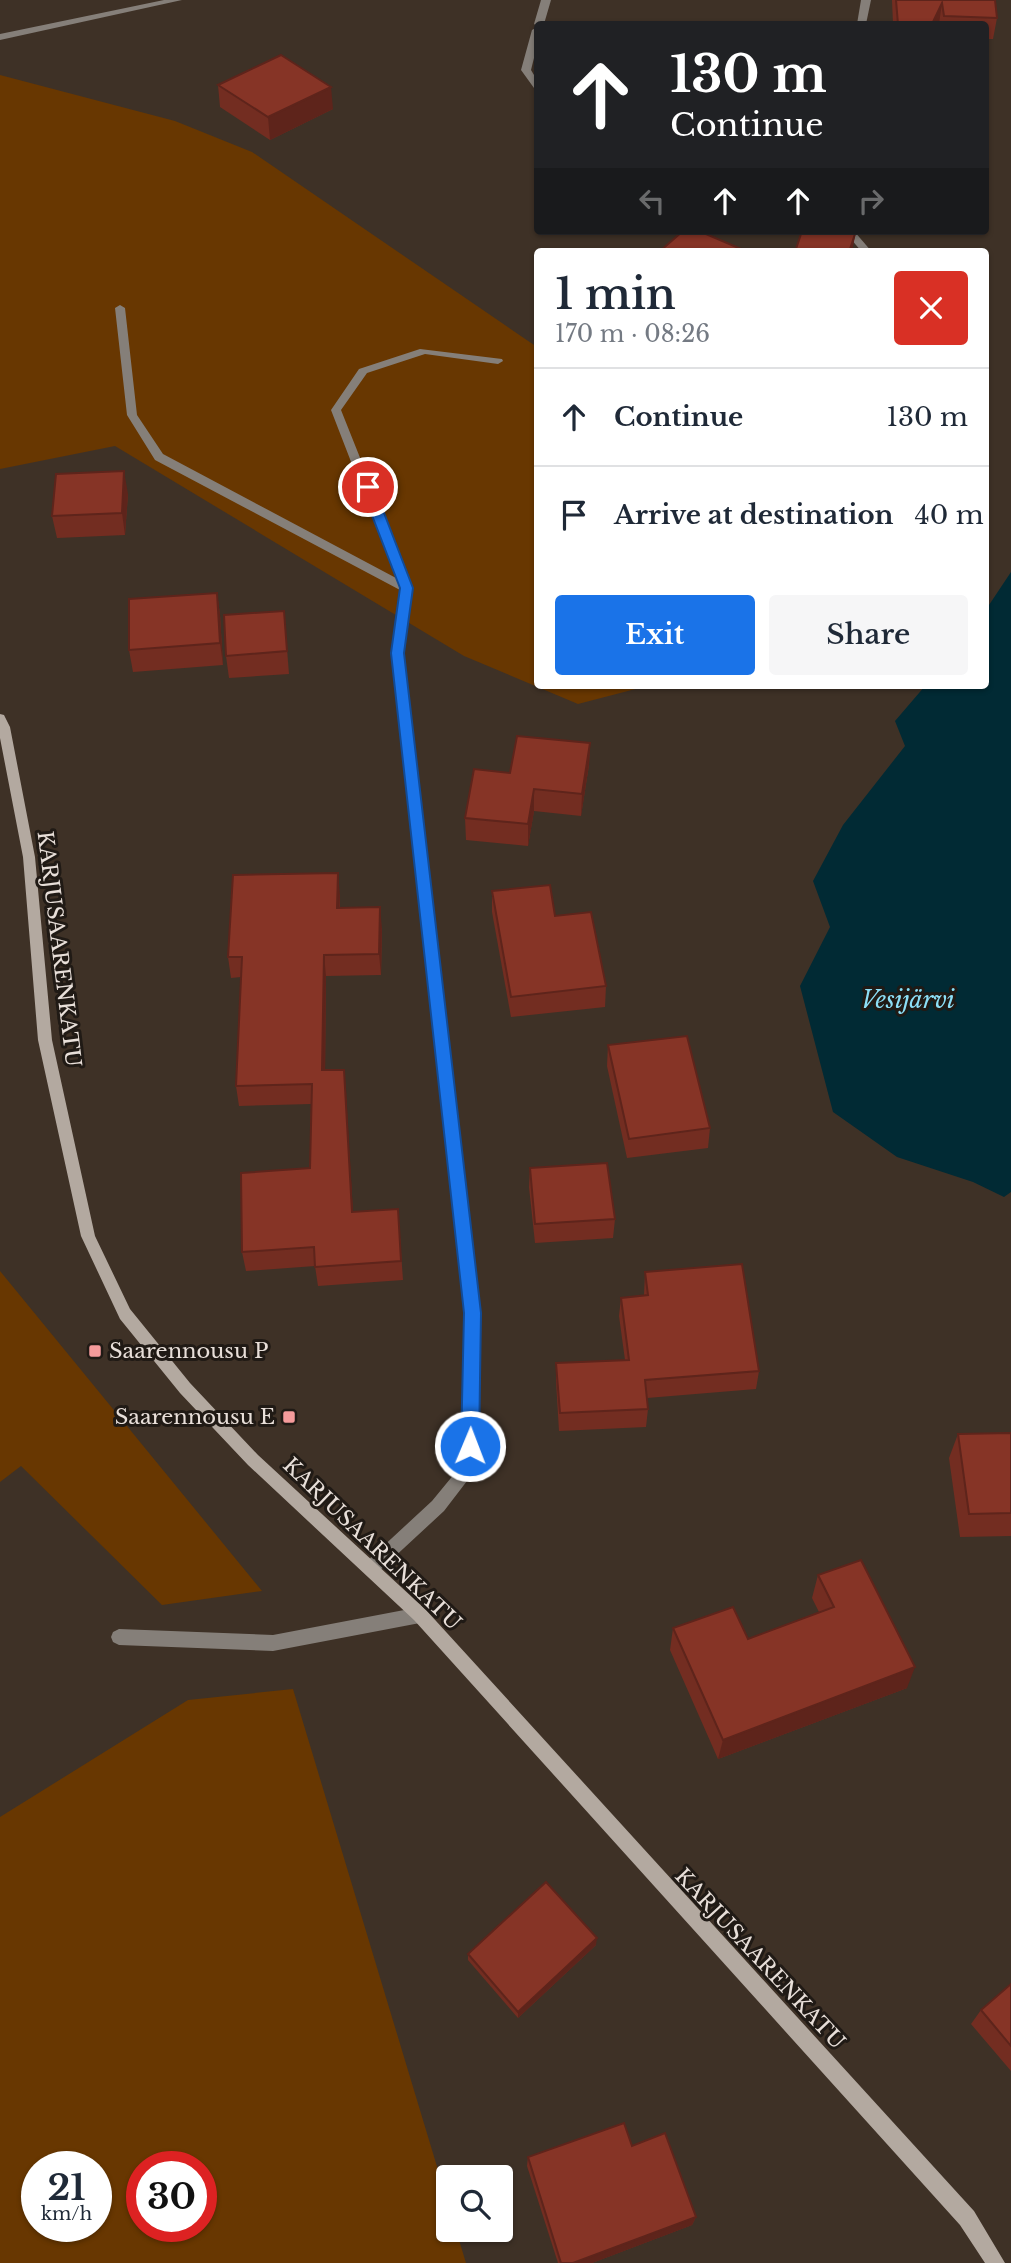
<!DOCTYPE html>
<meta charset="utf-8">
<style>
:root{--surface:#fff;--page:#f6f6f7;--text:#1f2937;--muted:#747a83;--line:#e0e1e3;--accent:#1a73e8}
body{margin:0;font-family:"Libre Baskerville",serif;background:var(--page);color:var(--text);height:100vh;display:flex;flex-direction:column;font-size:26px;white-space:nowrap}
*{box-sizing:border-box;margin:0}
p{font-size:23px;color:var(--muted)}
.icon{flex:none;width:38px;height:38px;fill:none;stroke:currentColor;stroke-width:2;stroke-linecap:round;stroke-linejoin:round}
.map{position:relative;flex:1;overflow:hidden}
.details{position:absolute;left:534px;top:248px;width:455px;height:441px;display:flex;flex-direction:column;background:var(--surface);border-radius:7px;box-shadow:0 2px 5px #0004}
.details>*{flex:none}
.banner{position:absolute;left:534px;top:21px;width:455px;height:214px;border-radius:7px;box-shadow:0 2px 5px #0004;background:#202124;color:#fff;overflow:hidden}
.buttons{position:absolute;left:436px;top:2165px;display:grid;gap:14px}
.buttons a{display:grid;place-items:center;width:77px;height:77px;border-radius:7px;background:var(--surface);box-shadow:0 2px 5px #0004;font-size:35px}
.speed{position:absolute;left:21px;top:2151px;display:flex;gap:14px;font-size:35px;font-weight:700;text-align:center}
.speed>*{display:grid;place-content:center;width:91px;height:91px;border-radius:50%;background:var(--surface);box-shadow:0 2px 5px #0004;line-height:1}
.speed small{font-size:18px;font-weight:400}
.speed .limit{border:10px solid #d22;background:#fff;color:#111}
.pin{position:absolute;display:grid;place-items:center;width:60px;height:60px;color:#fff;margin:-30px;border:4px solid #fff;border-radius:50%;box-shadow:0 2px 7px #0007}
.me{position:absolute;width:77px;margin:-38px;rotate:1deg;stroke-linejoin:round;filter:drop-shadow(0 0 5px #0008)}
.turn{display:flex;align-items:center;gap:24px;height:147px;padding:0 21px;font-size:32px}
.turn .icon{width:91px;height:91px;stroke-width:2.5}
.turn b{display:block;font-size:49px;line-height:60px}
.lanes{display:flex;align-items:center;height:66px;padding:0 21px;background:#0003;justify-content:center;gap:35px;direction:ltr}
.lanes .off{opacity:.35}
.round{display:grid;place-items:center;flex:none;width:74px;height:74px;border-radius:7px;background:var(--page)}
.head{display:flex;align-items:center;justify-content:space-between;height:119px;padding:0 21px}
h1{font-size:42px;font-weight:600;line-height:52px}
.button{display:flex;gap:14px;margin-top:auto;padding:14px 21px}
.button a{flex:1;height:80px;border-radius:7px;background:var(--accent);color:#fff;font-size:28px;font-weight:600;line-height:80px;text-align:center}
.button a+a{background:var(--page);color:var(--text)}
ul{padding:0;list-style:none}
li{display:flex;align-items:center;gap:21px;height:98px;padding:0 21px;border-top:2px solid var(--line)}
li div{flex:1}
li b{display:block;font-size:26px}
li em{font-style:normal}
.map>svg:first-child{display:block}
.green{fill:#683701;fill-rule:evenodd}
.water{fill:#012a34}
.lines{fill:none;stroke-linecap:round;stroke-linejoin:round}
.lane{fill:#857f79;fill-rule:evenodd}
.street{fill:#857f79;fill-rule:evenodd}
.secondary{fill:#b3a9a0;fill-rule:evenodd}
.wall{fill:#732d21}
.shaded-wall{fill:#5e241b}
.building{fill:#863426;stroke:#5e241b;stroke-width:2}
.route{fill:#1a73e8;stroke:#114b97;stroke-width:2}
.poi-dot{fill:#f59b9b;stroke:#201a15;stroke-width:2.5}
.labels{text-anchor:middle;stroke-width:6;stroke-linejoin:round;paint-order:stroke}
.street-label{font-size:21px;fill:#e8dfd9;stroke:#201a15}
.poi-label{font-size:21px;fill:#e8dfd9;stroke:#201a15;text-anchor:start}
.water-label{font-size:23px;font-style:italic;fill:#8cdff7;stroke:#201a15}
</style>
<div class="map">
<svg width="1011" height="2263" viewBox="0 0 1011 2263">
<rect width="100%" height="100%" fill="#3e3126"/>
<g class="green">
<path d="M 0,75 L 175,121 L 252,152 L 537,347 L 537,686 L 647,686 L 578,704 L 464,656 L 115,446 L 0,469 Z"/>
<path d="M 0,1271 L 262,1591 L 162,1605 L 21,1466 L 0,1482 Z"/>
<path d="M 293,1689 L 448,2203 L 448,2230 L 456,2230 L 466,2263 L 0,2263 L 0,1817 L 188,1700 ZM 96,2166 L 96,2226 L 37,2226 L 37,2166 ZM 142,2166 L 201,2166 L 201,2226 L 142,2226 Z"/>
</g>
<path class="water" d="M 1011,572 L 1011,1192 L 1004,1197 L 973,1182 L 897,1157 L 833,1112 L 800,986 L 830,927 L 813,881 L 843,825 L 905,746 L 895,721 L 925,686 L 985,686 L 985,611 Z"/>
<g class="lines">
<g class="lane">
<path d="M 861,0 L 871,0 L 866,24 L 857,24 Z"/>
<path d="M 120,305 L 125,308 L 137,415 L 163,454 L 396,578 L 331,410 L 359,369 L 420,349 L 502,359 L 503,361 L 498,364 L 425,354 L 367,373 L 341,410 L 412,588 L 401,656 L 393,656 L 391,653 L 400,590 L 155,460 L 127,415 L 115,308 Z"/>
<path d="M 420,1607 L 426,1610 L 428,1615 L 426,1620 L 420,1623 L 273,1651 L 119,1645 L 113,1642 L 111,1637 L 113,1632 L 119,1629 L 273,1635 Z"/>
</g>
<g class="street">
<path d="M 164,0 L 182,0 L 0,40 L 0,34 Z"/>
<path d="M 541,0 L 551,0 L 544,24 L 537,26 L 534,24 Z"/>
<path d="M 537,27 L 537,46 L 531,70 L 537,80 L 537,89 L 534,88 L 521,70 L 532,30 Z"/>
<path d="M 844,231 L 854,231 L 872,252 L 862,252 Z"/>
<path d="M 397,649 L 403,653 L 479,1313 L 478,1446 L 467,1481 L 444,1511 L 377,1573 L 371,1575 L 365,1573 L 363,1568 L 365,1563 L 432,1501 L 455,1473 L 462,1446 L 465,1313 L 391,653 Z"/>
</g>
<path class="secondary" d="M 0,714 L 4,715 L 10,727 L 35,857 L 52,1040 L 95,1236 L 130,1309 L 190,1383 L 258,1455 L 426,1610 L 974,2211 L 1005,2263 L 985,2263 L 960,2225 L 414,1620 L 248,1465 L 180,1393 L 120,1319 L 81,1236 L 38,1040 L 23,857 L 0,738 Z"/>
</g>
<g class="wall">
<path d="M 892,0 L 995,0 L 997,18 L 993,39 L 985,39 L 985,24 L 893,24 Z"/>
<path d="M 218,85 L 333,109 L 270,140 L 220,107 Z"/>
<path d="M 128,494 L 125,535 L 57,538 L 52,516 Z"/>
<path d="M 217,593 L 220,615 L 223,665 L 133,672 L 129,650 Z"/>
<path d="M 284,611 L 289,674 L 229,678 L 226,656 Z"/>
<path d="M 590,743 L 589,765 L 581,816 L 534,811 L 528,846 L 466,840 L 465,818 L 510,773 Z"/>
<path d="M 492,891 L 555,916 L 606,986 L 605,1007 L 511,1017 L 492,912 Z"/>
<path d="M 340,895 L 340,908 L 382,929 L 381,975 L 326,976 L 325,1070 L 344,1070 L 353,1212 L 398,1209 L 403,1280 L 318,1286 L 315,1266 L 246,1271 L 242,1252 L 310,1168 L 311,1104 L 239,1106 L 236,1086 L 241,977 L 231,978 L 228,957 Z"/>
<path d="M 608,1045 L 710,1128 L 708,1148 L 627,1158 L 607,1066 Z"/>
<path d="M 530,1168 L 615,1219 L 613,1238 L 535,1243 L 529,1187 Z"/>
<path d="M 645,1272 L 759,1371 L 756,1389 L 647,1398 L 648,1409 L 646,1427 L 559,1431 L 556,1381 L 556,1363 L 625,1360 L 619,1316 L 621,1298 L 644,1295 Z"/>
<path d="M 1011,1433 L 1011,1536 L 960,1537 L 949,1458 L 958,1434 Z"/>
<path d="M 818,1575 L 907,1688 L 718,1759 L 670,1650 L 673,1628 L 748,1639 L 819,1612 L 812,1598 Z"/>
<path d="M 596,1945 L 518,2018 L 468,1960 L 468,1954 Z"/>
<path d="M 1011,1984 L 1011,2071 L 971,2024 L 981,2010 Z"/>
<path d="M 632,2146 L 696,2217 L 692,2225 L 592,2263 L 558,2263 L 527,2166 L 528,2157 Z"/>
</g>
<g class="shaded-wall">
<path d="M 942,3 L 939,24 L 932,24 Z"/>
<path d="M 331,87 L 333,109 L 270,140 L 268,117 Z"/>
<path d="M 856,231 L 852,252 L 849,252 Z"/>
<path d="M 124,471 L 128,494 L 125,535 L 122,513 Z"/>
<path d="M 217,593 L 220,615 L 223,665 L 220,643 Z"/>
<path d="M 590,743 L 589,765 L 581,816 L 582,794 Z"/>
<path d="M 534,789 L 534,811 L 528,846 L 528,824 Z"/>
<path d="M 338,873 L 340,895 L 339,929 L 337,908 Z"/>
<path d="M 380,907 L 382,929 L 381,975 L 379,954 Z"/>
<path d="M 324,955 L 326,976 L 325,1090 L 322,1070 Z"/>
<path d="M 344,1070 L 346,1090 L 354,1232 L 352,1212 Z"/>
<path d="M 915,1667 L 907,1688 L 718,1759 L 723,1740 Z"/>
<path d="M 597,1938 L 596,1945 L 518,2018 L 518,2012 Z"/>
<path d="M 696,2217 L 692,2225 L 592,2263 L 573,2263 Z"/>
</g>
<g class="building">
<path d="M 896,0 L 995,0 L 997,18 L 944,16 L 942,3 L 932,24 L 898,24 Z"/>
<path d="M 281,55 L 331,87 L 268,117 L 218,85 Z"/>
<path d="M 683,231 L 699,231 L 748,252 L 659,252 Z"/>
<path d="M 802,231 L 856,231 L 849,252 L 795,252 Z"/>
<path d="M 124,471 L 122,513 L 52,516 L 56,474 Z"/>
<path d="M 217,593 L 220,643 L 129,650 L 129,599 Z"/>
<path d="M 284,611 L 287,651 L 226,656 L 224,615 Z"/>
<path d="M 517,736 L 590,743 L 582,794 L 534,789 L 528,824 L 465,818 L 474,769 L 510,773 Z"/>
<path d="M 338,873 L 337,908 L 380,907 L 379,954 L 324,955 L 322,1070 L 344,1070 L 352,1212 L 398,1209 L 401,1261 L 315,1267 L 314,1247 L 242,1252 L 241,1173 L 310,1168 L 312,1084 L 236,1086 L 242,957 L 228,957 L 233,875 Z"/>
<path d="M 550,885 L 555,916 L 591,912 L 606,986 L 511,997 L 492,891 Z"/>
<path d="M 687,1036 L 710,1128 L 629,1139 L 608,1045 Z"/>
<path d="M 607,1163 L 615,1219 L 535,1224 L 530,1168 Z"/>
<path d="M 742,1264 L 759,1371 L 645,1380 L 648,1409 L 560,1413 L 556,1363 L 629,1360 L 621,1298 L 648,1295 L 645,1272 Z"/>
<path d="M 1011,1433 L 1011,1513 L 969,1514 L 958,1434 Z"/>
<path d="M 861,1560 L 915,1667 L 723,1740 L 673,1628 L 733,1607 L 748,1639 L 834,1607 L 818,1575 Z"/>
<path d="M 546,1882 L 597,1938 L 518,2012 L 468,1954 Z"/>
<path d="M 1011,1984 L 1011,2046 L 981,2010 Z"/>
<path d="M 624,2123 L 632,2146 L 665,2133 L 696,2217 L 573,2263 L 561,2263 L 528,2157 Z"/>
</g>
<path class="route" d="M 368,483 L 374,487 L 413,588 L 404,653 L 481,1313 L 479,1446 L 476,1452 L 470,1454 L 464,1452 L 461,1446 L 464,1313 L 391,653 L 400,588 L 361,487 Z"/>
<g class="poi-dot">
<rect x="88" y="1344" width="14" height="14" rx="3.5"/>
<rect x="282" y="1410" width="14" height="14" rx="3.5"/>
</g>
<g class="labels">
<g class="street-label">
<text transform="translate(59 949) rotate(83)" y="7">KARJUSAARENKATU</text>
<text transform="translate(372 1544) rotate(44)" y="7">KARJUSAARENKATU</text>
<text transform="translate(760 1959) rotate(47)" y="7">KARJUSAARENKATU</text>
</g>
<g class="poi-label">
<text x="109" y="1358">Saarennousu P</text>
<text x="275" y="1424" text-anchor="end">Saarennousu E</text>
</g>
<g class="water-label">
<text x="908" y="1008">Vesijärvi</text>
</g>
</g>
</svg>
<div class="buttons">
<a><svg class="icon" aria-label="search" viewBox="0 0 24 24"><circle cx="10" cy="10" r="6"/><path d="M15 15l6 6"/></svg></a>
</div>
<div class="speed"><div>21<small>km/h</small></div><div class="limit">30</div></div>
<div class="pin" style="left:368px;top:487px;background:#d93025"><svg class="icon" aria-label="arrive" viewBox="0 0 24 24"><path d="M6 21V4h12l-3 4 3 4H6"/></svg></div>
<svg class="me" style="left:470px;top:1446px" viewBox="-20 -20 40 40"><circle r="17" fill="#1a73e8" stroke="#fff" stroke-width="3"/><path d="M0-11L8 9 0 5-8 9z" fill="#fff"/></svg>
<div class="banner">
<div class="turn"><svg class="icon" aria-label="ahead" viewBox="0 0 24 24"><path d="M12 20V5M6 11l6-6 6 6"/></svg><div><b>130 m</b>Continue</div></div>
<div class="lanes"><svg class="icon off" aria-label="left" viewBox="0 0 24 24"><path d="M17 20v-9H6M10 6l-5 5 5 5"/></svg><svg class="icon" aria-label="ahead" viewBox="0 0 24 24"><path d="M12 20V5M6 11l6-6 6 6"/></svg><svg class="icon" aria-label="ahead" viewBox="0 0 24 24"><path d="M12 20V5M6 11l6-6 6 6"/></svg><svg class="icon off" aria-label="right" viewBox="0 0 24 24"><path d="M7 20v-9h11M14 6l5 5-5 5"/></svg></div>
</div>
<section class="details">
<div class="head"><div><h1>1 min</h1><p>170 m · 08:26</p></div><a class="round" style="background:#d93025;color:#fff"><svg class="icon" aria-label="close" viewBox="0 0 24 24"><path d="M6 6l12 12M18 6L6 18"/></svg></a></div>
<ul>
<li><svg class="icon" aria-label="ahead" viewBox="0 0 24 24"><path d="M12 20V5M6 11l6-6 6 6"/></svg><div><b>Continue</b></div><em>130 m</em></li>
<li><svg class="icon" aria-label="arrive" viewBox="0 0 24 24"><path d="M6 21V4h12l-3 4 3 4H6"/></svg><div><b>Arrive at destination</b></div><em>40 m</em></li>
</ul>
<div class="button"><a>Exit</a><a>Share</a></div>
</section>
</div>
